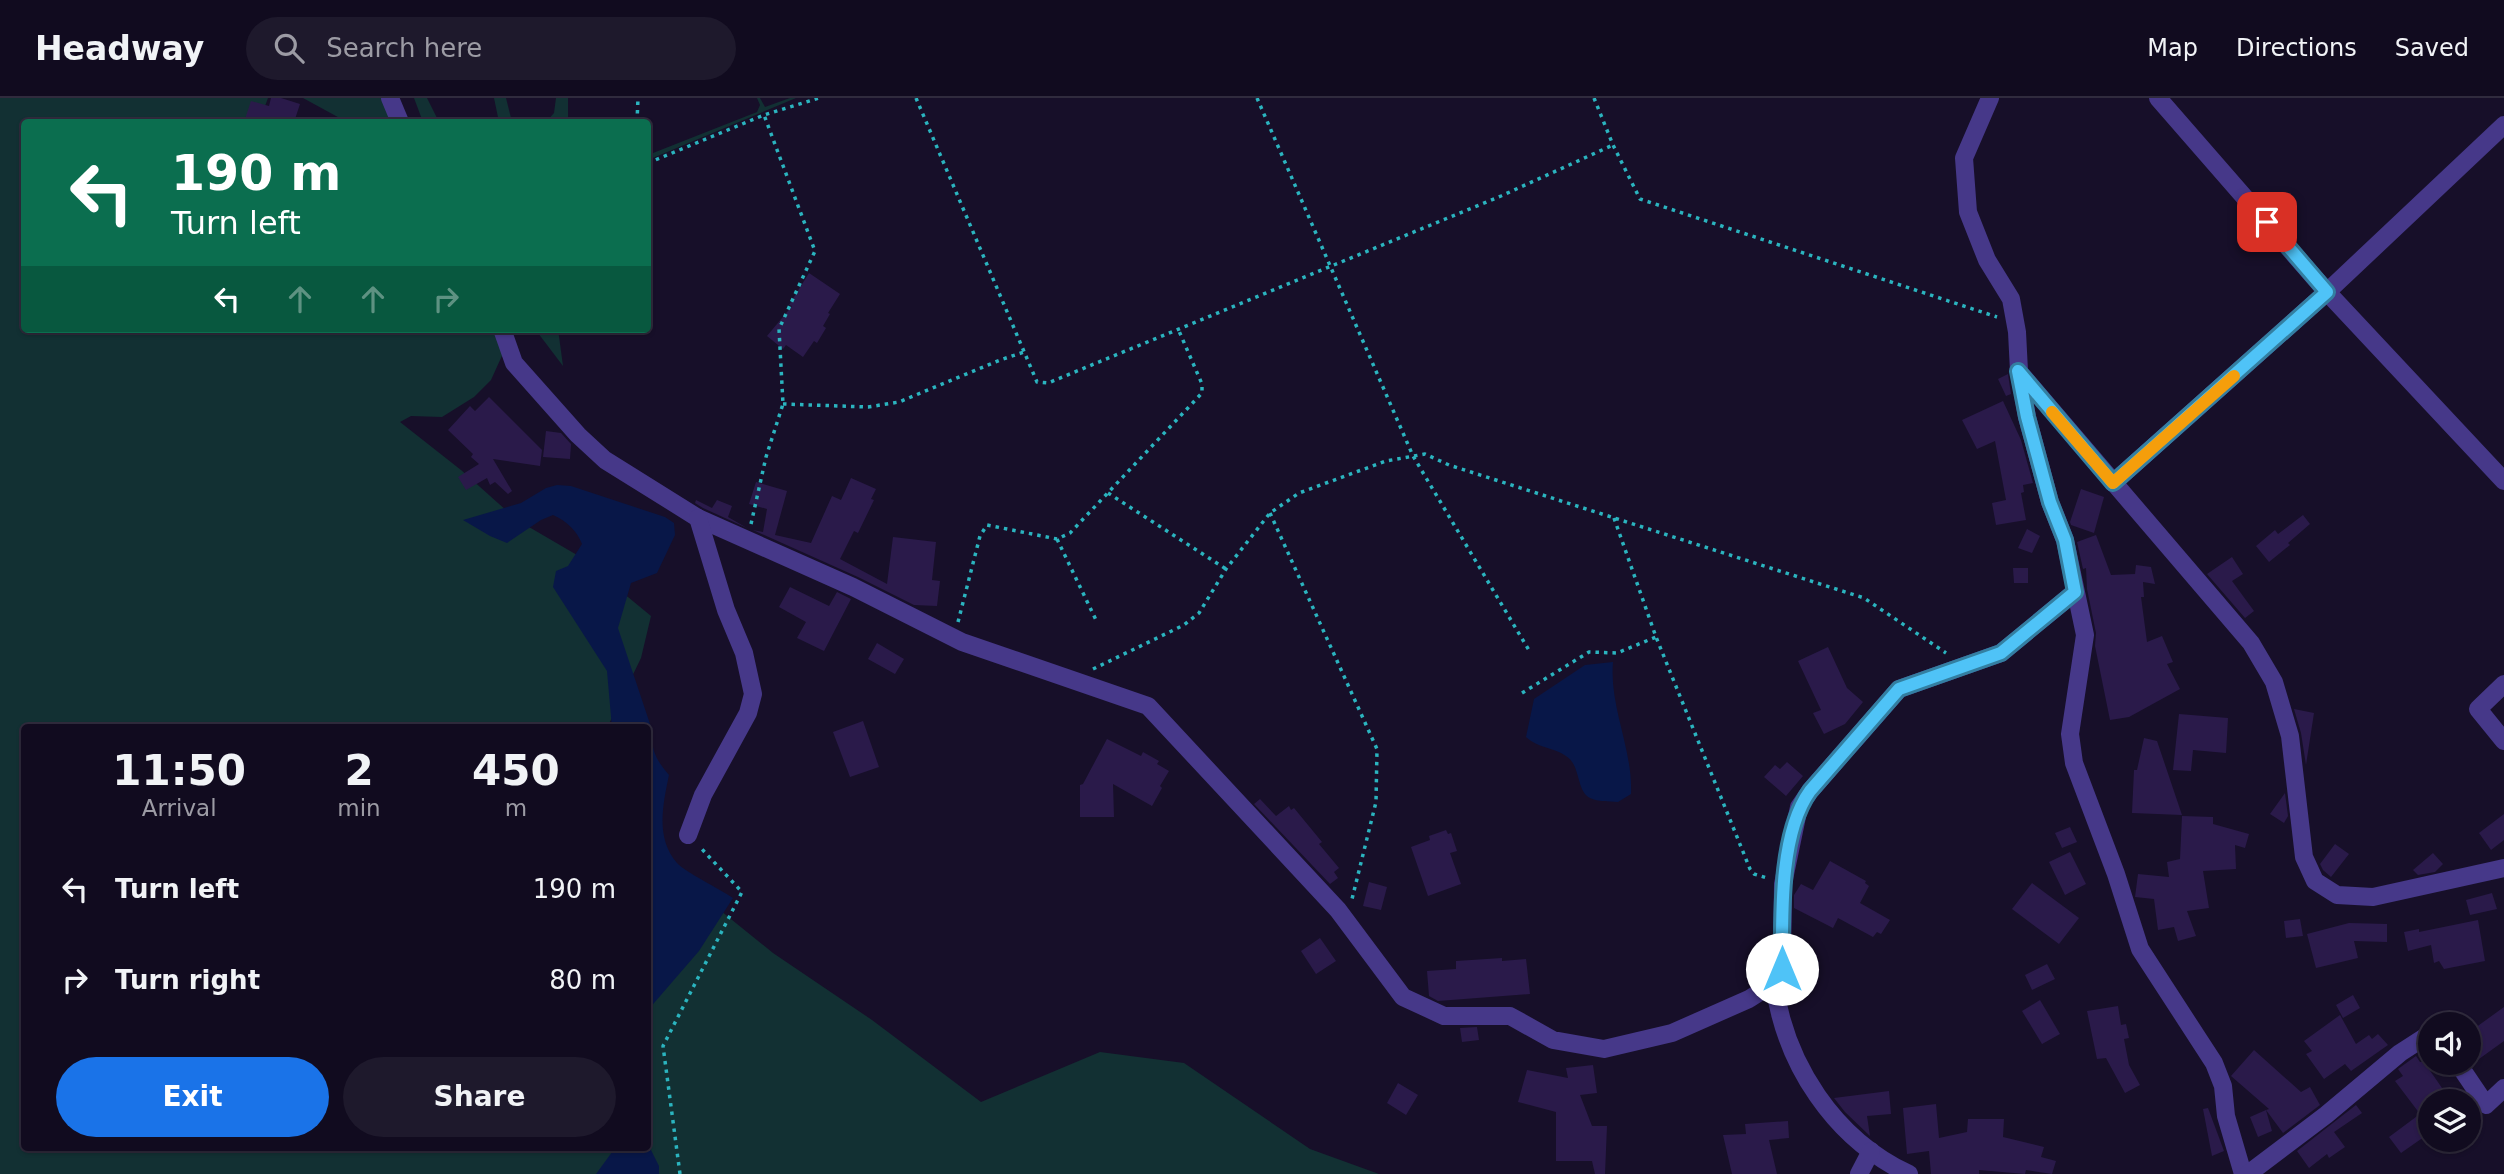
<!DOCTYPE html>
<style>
:root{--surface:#110b1f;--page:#1e192c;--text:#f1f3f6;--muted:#9c9ba4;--line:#302b3d;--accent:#1a73e8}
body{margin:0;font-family:"DejaVu Sans",sans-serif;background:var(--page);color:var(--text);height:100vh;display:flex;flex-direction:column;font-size:26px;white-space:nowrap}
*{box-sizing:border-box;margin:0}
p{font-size:23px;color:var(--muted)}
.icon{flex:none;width:38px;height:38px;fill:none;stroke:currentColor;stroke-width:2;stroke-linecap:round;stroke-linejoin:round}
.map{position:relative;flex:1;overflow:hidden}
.drawer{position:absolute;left:21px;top:626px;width:630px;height:427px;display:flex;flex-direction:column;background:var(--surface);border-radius:7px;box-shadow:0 2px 5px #0004,0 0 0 2px var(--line)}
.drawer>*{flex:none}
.guide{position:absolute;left:21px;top:21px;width:630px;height:214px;border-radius:7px;box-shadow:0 2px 5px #0004,0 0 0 2px var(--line);background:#0b6e4f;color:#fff;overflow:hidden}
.controls{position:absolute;left:2418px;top:914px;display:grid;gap:14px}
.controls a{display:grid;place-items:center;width:63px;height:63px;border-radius:50%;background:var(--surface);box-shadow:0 2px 5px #0004,0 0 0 2px var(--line);font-size:35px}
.pin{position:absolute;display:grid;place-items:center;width:60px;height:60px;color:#fff;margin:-30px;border-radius:14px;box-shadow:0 4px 10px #0006}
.me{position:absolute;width:77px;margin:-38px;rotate:0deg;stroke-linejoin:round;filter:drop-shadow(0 0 5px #0008)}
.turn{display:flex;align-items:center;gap:24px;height:147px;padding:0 35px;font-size:32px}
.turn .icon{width:91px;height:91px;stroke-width:2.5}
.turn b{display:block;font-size:49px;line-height:60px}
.lanes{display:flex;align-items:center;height:66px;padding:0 35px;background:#0003;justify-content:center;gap:35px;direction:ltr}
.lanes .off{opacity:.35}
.eta{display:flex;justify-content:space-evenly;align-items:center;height:119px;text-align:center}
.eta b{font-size:42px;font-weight:600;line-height:49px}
.action{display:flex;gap:14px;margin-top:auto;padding:14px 35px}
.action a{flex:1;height:80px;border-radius:42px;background:var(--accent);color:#fff;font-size:28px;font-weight:600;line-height:80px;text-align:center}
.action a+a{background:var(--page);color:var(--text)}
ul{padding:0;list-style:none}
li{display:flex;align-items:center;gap:21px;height:91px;padding:0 35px}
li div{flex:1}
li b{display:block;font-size:26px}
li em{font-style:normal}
header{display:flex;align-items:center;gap:42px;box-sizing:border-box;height:98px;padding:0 35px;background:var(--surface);border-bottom:2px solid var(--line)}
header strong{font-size:33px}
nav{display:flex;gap:38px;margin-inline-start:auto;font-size:24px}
.search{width:490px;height:63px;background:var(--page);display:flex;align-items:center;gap:18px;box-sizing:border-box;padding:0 24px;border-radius:38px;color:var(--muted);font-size:26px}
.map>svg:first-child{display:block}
.green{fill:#123033}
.water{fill:#081748}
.building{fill:#2a1a4a}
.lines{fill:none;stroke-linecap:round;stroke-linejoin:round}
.path{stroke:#2bb4bf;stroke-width:3.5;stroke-dasharray:3.5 5;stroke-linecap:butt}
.street{stroke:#463889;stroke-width:18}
.route-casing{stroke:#337fa1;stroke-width:18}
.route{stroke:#4fc3f7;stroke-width:12}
.slow{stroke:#f59e0b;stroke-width:12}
</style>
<header>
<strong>Headway</strong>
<div class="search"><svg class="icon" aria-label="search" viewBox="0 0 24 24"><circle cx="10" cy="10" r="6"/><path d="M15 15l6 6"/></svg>Search here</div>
<nav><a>Map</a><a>Directions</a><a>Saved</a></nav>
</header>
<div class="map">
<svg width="2504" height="1076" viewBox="0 0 2504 1076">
<rect width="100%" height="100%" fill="#170f29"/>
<g class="green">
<path d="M 0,0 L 268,0 L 261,19 L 276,24 L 24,24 L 24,231 L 496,231 L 505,251 L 491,282 L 474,299 L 442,319 L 411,318 L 400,324 L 461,372 L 517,422 L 577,457 L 651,518 L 641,560 L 607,630 L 24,630 L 24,1050 L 648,1050 L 648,754 L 773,855 L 872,922 L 981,1004 L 1100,954 L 1184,965 L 1310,1051 L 1379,1076 L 0,1076 Z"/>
<path d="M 303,0 L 385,0 L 396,24 L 347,24 Z"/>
<path d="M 414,0 L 427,0 L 439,24 L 423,24 Z"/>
<path d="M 494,0 L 506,0 L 512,24 L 522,24 L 499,24 Z"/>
<path d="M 556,0 L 568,0 L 568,24 L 546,24 L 554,15 Z"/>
<path d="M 757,0 L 760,0 L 765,9 L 790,0 L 796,0 L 648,62 L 648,57 L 757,14 L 760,7 Z"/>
<path d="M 535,231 L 558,231 L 563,268 Z"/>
</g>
<g class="water">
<path d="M 557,387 L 571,388 L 665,419 L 674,425 L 675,437 L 657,475 L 631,485 L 618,530 L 652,632 C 651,652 656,662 669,677 C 663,706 655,740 677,765 C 685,774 720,791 733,800 L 699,853 L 648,912 L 648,630 L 612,630 L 607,573 L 553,489 L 556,473 L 568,468 L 582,446 C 577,433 567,423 553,417 L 541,422 L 507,445 L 490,438 L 463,422 L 521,405 L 546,390 Z"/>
<path d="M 1613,564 C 1609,609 1633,651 1631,696 L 1618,704 C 1609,703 1598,704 1590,700 C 1576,693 1581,667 1566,658 C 1553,649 1537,650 1526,639 L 1534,601 L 1585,567 Z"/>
<path d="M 648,1046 L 659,1068 L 659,1076 L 596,1076 L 615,1050 L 648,1050 Z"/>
</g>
<g class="building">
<path d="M 271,0 L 281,0 L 300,6 L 294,24 L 244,24 L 251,3 L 269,8 Z"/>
<path d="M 809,175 L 840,196 L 828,215 L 830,216 L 823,228 L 826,230 L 817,245 L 814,243 L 803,259 L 786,247 L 783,251 L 767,238 L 792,208 L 789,207 Z"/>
<path d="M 2008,276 L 2011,296 L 2006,298 L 1998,281 Z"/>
<path d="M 489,299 L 542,352 L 540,368 L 493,361 L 512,393 L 508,396 L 495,384 L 490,387 L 487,380 L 466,392 L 458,379 L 479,366 L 471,359 L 473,356 L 448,332 L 470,308 L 475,313 Z"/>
<path d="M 2003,303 L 2021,342 L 2033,385 L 2023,387 L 2024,394 L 2021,395 L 2026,422 L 1996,427 L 1992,405 L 2006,402 L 1995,343 L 1977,351 L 1962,322 Z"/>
<path d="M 546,333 L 561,335 L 571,346 L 570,361 L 543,359 Z"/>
<path d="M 851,380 L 876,391 L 871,401 L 874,402 L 858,435 L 854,433 L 840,461 L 887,486 L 893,439 L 936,444 L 932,482 L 940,483 L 937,508 L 914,507 L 858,479 L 753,432 L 763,434 L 767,411 L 749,406 L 756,384 L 787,393 L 775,437 L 811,445 L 832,398 L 841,402 Z"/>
<path d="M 2081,391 L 2104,399 L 2094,435 L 2071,427 L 2070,424 Z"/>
<path d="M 696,402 L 712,410 L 717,402 L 732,408 L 728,419 L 747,430 L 703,410 L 695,405 Z"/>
<path d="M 2303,417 L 2310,426 L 2288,445 L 2290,447 L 2269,464 L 2256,448 L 2275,432 L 2278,436 Z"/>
<path d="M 2027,431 L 2040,438 L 2032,455 L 2018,450 Z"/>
<path d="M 2096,437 L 2111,477 L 2135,476 L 2136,467 L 2151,469 L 2155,486 L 2143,484 L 2144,499 L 2141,499 L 2147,544 L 2162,538 L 2173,564 L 2167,566 L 2180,591 L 2129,619 L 2110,622 L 2095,548 L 2096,535 L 2087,491 L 2086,470 L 2083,471 L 2077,444 Z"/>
<path d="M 2232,459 L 2243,476 L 2232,483 L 2254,513 L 2245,520 L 2207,476 Z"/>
<path d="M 2013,470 L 2028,470 L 2028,485 L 2014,485 Z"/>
<path d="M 790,489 L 829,508 L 837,494 L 851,501 L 824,553 L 797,540 L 806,524 L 779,509 Z"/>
<path d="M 877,545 L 904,561 L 895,576 L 868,561 Z"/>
<path d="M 1828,549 L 1847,590 L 1863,604 L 1845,626 L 1824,636 L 1813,615 L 1821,612 L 1798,563 Z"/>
<path d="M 2294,611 L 2314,615 L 2306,667 L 2301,635 Z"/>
<path d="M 2179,616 L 2228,620 L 2226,655 L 2193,652 L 2191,673 L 2173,672 Z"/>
<path d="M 863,623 L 879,669 L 850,679 L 833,634 Z"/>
<path d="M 2144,640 L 2157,643 L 2182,717 L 2132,715 L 2134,672 L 2137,672 Z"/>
<path d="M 1107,641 L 1141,658 L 1143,654 L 1159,663 L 1157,666 L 1169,673 L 1160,688 L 1162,690 L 1152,708 L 1113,686 L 1114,719 L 1080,719 L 1080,687 L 1083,686 Z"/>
<path d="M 1787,664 L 1803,678 L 1786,698 L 1764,679 L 1775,667 L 1780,671 Z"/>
<path d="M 2285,695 L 2288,718 L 2284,725 L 2270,716 Z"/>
<path d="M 1260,701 L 1276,718 L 1289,708 L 1291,712 L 1294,710 L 1322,744 L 1319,746 L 1339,770 L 1334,774 L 1338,780 L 1330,786 L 1254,706 Z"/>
<path d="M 2504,716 L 2504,742 L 2491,752 L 2479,735 Z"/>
<path d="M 2182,718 L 2213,719 L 2213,726 L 2249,736 L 2245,750 L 2235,747 L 2236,771 L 2203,773 L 2209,810 L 2187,813 L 2196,838 L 2178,843 L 2174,829 L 2158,832 L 2154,801 L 2135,799 L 2138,776 L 2169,779 L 2167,764 L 2180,761 Z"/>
<path d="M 2070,729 L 2077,744 L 2062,750 L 2055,735 Z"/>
<path d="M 1446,732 L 1448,736 L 1451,735 L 1457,753 L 1450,755 L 1461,786 L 1428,798 L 1411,749 L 1430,742 L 1429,738 Z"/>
<path d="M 2335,746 L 2349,756 L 2331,779 L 2323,772 L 2320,766 Z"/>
<path d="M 2070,754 L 2086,786 L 2065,797 L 2049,764 Z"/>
<path d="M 2433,755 L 2443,766 L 2435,774 L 2418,777 L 2413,772 Z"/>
<path d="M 1830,763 L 1866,783 L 1865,785 L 1869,788 L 1860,805 L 1890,822 L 1881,836 L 1877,834 L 1873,839 L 1838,820 L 1833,830 L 1794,810 L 1794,797 L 1801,786 L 1813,792 Z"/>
<path d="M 1369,784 L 1387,789 L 1381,812 L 1363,808 Z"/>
<path d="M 2032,785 L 2079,820 L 2059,846 L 2012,811 Z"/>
<path d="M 2492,795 L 2497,811 L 2470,817 L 2466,802 Z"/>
<path d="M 2300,821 L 2303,838 L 2286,840 L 2284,823 Z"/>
<path d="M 2478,822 L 2485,863 L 2444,871 L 2439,863 L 2434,865 L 2431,847 L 2408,853 L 2404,834 L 2419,831 L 2419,834 Z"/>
<path d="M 2349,825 L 2387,826 L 2387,844 L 2354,843 L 2358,860 L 2316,870 L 2307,836 Z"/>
<path d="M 1320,840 L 1336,863 L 1316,876 L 1301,853 Z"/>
<path d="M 1502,860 L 1502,863 L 1526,861 L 1530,896 L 1438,903 L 1429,898 L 1427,873 L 1456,871 L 1456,863 Z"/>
<path d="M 2047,866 L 2055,881 L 2032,892 L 2025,877 Z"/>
<path d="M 2353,897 L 2360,910 L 2343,920 L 2336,907 Z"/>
<path d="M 2040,902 L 2060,936 L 2042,946 L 2022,913 Z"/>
<path d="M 2118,908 L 2121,927 L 2126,926 L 2129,940 L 2124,941 L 2129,967 L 2140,987 L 2125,995 L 2106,960 L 2097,961 L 2087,913 Z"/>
<path d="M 2504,909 L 2504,943 L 2472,966 L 2469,962 L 2469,942 L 2479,935 L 2475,930 Z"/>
<path d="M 2340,917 L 2356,946 L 2369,937 L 2372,941 L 2378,936 L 2388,947 L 2351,973 L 2345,966 L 2324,981 L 2306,956 L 2312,953 L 2304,943 Z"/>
<path d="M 1477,929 L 1479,942 L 1462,944 L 1460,930 Z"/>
<path d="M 2254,952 L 2301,994 L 2310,989 L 2320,1007 L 2283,1035 L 2266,1012 L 2269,1011 L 2231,978 Z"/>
<path d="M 2416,958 L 2420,964 L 2424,964 L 2451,1003 L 2431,1003 L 2431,1034 L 2401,1055 L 2389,1039 L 2420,1016 L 2395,983 L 2403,978 L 2398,971 Z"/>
<path d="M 1593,967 L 1597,995 L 1580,997 L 1592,1028 L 1607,1028 L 1605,1076 L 1595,1076 L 1592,1063 L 1556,1063 L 1556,1014 L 1518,1004 L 1527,972 L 1568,980 L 1566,970 Z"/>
<path d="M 1398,985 L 1418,997 L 1406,1017 L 1387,1005 Z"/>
<path d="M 1889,993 L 1891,1016 L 1867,1018 L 1870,1038 L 1845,1014 L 1834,1000 Z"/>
<path d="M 1936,1006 L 1939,1040 L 1967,1034 L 1968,1021 L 2004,1021 L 2003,1039 L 2044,1049 L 2041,1059 L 2056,1063 L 2052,1076 L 2026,1072 L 2025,1076 L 1979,1072 L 1979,1076 L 1931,1076 L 1929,1053 L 1907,1056 L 1903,1010 Z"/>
<path d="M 2356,1007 L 2362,1015 L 2334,1034 L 2345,1049 L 2329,1060 L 2327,1056 L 2309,1070 L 2297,1053 Z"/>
<path d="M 2208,1010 L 2224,1053 L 2212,1058 L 2203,1011 Z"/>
<path d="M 2266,1012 L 2272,1033 L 2258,1039 L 2250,1019 Z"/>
<path d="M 1788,1023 L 1789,1040 L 1769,1042 L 1777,1076 L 1732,1076 L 1723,1037 L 1746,1036 L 1745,1026 Z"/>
</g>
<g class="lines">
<g class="path">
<path d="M 916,0 L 1037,284 L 1048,285 L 1501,98 L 1613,47"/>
<path d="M 1257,0 L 1413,358 L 1530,554"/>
<path d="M 1594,0 L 1613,47 L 1640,101 L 1997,219"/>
<path d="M 637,24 L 638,0"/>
<path d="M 648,65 L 764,17 L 819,0"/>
<path d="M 623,231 L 624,238"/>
<path d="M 783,306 L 868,309 L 899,304 L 1000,262 L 1024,254"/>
<path d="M 1108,395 L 1226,471"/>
<path d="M 1270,415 L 1377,651 L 1376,704 L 1352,801"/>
<path d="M 1614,420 L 1656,539 L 1750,771 L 1754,776 L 1767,780"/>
<path d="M 751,426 L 766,359 L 783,306 L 779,231 L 815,153 L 764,17"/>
<path d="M 1057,441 L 1096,522"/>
<path d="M 958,524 L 980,438 L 987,427 L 1057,441 L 1070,435 L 1202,295 L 1202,286 L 1179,233"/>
<path d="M 1093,571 L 1184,527 L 1199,515 L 1226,471 L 1270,415 L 1299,395 L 1386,363 L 1425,356 L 1449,367 L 1864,500 L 1946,555"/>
<path d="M 1522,595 L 1589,554 L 1617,555 L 1656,539"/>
<path d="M 680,1076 L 663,948 L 742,794 L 699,748"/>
</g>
<g class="street">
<path d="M 390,0 L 400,24"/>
<path d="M 1990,0 L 1964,60 L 1968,114 L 1987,162 L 2011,201 L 2017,234 L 2019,273 L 2027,319 L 2050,404 L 2065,442 L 2085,537 L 2070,636 L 2074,665 L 2116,776 L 2140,851 L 2214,965 L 2223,988 L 2226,1018 L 2243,1076"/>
<path d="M 2158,0 L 2327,194 L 2504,383"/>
<path d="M 502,231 L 514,265 L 578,337 L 605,362 L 698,420 L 853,489 L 962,544 L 1148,608 L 1338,812 L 1403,899 L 1444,918 L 1510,918 L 1553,942 L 1604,951 L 1672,935 L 1749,901 L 1774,885 L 1782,871 L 1783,786 L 1799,709 L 1810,693 L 1899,591 L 2001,555 L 2075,494"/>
<path d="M 2020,275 L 2251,545 L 2274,584 L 2290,638 L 2304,759 L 2315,783 L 2337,797 L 2373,799 L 2504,770"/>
<path d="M 2113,385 L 2327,194 L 2504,27"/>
<path d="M 2504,586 L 2478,611 L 2504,643"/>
<path d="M 688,737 L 703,697 L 748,615 L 753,596 L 744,555 L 726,512 L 698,420"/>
<path d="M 1774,885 C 1785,966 1834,1041 1909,1076"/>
<path d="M 2457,964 L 2486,1007 L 2504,990"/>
<path d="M 1859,1076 L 1871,1053"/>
<path d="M 2248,1076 L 2326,1017 L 2400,955 L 2431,935"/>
</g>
</g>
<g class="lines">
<defs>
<path id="route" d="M 1782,871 C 1782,819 1779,736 1810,693 L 1899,591 L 2001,555 L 2075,494 L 2065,442 L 2050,404 L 2027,319 L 2018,273 L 2113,385 L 2327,194 L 2267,124"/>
</defs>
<use href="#route" class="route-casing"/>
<use href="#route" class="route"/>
<path class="slow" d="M 2052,314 L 2113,385 L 2234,278"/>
</g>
</svg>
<div class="controls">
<a><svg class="icon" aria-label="sound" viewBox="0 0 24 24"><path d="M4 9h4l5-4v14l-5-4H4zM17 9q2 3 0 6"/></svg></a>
<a><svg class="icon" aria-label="layers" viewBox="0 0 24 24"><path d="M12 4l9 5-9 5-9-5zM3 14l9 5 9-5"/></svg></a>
</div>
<div class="pin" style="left:2267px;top:124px;background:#d93025"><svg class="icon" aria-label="arrive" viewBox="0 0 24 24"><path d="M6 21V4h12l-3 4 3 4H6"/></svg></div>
<svg class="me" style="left:1782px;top:871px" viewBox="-20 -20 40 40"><circle r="19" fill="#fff"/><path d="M0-13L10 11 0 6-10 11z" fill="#4fc3f7"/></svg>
<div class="guide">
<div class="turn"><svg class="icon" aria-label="left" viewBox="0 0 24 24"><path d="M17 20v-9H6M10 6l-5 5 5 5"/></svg><div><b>190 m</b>Turn left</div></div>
<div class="lanes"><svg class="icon" aria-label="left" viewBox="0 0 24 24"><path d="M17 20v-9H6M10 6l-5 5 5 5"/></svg><svg class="icon off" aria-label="ahead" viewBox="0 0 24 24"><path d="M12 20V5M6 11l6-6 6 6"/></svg><svg class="icon off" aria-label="ahead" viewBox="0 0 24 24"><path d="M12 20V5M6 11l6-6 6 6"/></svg><svg class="icon off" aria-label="right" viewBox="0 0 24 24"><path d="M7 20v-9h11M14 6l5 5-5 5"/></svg></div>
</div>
<section class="drawer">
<div class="eta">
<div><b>11:50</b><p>Arrival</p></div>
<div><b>2</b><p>min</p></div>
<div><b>450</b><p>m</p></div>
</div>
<ul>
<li><svg class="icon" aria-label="left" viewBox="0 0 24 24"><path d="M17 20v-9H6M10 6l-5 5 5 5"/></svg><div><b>Turn left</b></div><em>190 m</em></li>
<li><svg class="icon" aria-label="right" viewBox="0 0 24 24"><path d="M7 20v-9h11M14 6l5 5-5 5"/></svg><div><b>Turn right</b></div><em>80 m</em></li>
</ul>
<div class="action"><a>Exit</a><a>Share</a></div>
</section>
</div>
